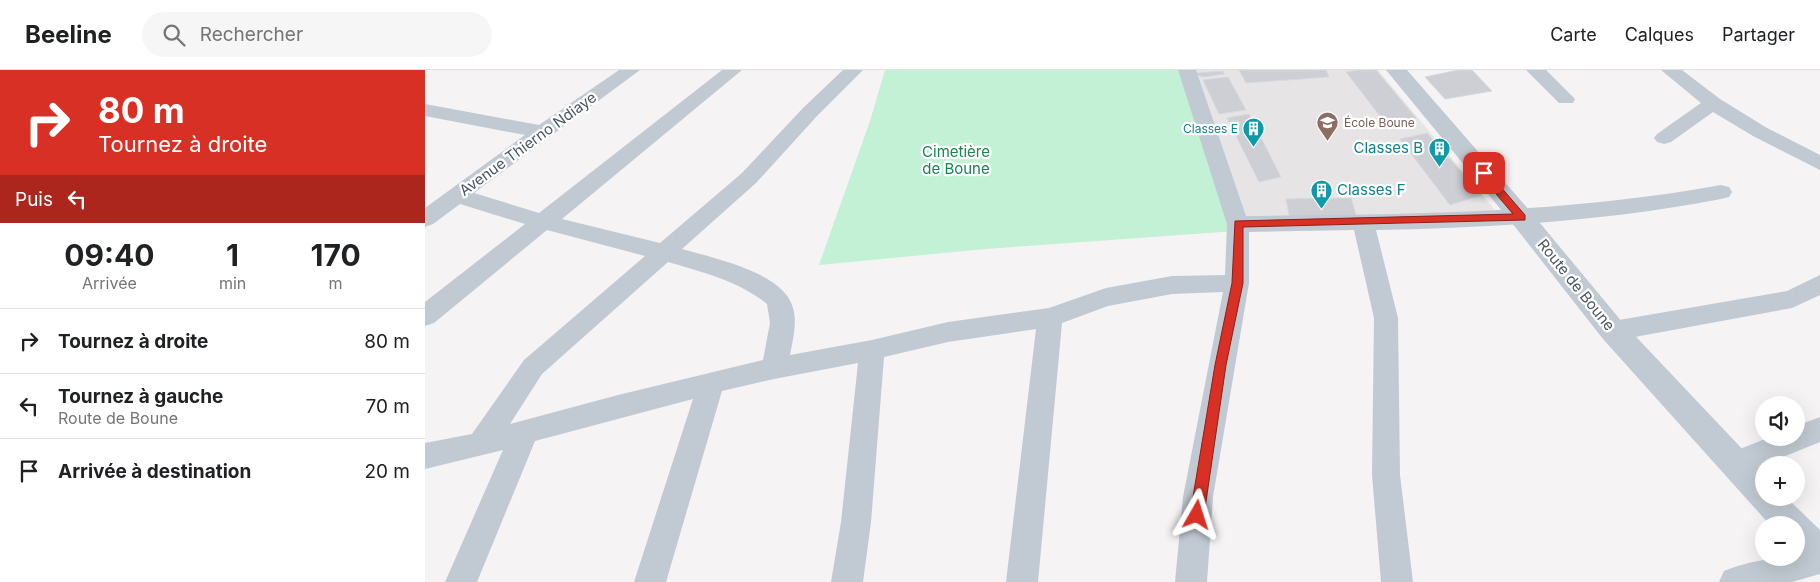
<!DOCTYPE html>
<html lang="fr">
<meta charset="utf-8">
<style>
:root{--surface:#fff;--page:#f6f6f6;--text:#202124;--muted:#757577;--line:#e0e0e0}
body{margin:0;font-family:Inter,sans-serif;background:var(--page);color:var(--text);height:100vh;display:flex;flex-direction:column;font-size:19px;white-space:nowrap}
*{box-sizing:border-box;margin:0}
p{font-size:16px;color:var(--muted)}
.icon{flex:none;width:28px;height:28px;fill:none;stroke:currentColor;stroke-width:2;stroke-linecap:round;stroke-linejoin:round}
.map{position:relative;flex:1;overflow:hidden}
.details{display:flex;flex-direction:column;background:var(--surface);width:425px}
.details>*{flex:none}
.top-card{background:#d93025;color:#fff;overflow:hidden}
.fabs{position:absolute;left:1330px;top:326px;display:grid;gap:10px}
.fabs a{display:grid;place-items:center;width:50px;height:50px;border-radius:50%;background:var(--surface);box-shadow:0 5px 20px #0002;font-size:25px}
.pin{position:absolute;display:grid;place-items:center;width:42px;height:42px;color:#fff;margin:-21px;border-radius:10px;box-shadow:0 2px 8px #0006}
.me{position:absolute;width:55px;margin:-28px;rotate:6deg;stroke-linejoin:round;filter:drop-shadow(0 0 4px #0008)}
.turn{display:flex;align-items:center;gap:18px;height:105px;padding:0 15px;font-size:22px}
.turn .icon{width:65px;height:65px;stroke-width:2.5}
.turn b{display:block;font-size:35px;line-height:42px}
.then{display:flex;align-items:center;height:48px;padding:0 15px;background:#0003;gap:10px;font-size:19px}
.eta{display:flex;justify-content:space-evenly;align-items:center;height:85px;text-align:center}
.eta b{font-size:30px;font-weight:700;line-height:35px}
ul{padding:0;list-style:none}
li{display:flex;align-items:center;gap:15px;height:65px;padding:0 15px;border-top:1px solid var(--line)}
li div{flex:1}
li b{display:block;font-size:19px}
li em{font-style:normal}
header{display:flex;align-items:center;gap:30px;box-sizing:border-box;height:70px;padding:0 25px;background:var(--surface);border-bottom:1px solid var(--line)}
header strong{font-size:24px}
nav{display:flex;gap:28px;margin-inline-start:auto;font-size:18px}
.search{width:350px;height:45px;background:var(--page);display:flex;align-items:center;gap:12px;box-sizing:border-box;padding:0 18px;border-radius:28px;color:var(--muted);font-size:19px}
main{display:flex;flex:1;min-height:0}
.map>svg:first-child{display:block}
.education{fill:#e6e4e5}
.green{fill:#c3f1d5}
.building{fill:#cdcfd5;stroke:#d7d9de}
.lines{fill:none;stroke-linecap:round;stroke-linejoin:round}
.minor{fill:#c1cad2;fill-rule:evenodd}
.tertiary{fill:#c1cad2;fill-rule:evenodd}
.route{fill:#d93025;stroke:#8d1f18}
.labels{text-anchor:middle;stroke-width:4.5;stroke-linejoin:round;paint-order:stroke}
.far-education-label{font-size:12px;fill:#785e54;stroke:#fff;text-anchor:start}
.far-culture-label{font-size:12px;fill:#0d838f;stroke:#fff;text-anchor:end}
.street-label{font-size:15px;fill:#4a5661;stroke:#fff}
.culture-label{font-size:15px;fill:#0d838f;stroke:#fff;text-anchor:end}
.park-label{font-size:15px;fill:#17864f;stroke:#fff}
</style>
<header>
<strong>Beeline</strong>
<div class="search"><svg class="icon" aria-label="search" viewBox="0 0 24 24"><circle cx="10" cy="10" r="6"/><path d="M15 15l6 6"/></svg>Rechercher</div>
<nav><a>Carte</a><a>Calques</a><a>Partager</a></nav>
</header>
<main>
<section class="details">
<div class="top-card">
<div class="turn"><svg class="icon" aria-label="right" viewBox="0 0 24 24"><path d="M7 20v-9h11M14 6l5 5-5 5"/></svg><div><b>80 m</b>Tournez à droite</div></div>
<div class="then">Puis<svg class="icon" aria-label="left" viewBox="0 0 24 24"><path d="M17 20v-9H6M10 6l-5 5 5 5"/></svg></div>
</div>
<div class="eta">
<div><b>09:40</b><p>Arrivée</p></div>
<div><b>1</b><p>min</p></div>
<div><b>170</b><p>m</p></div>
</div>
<ul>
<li><svg class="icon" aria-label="right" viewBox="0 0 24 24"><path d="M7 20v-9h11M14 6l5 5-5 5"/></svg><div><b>Tournez à droite</b></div><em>80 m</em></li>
<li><svg class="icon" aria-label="left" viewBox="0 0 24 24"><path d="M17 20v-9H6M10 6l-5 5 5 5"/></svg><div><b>Tournez à gauche</b><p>Route de Boune</p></div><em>70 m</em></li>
<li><svg class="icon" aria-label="arrive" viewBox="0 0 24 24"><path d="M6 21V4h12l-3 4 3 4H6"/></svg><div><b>Arrivée à destination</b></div><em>20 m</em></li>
</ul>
</section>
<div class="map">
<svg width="1395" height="512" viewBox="0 0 1395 512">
<rect width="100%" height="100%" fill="#f5f3f3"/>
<path class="education" d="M 767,0 L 953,0 L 1074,145 L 819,149 Z"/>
<path class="green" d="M 460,0 L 753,0 L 811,161 L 560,179 L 394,195 L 445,51 Z"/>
<g class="building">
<path d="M 814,0 L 901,0 L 904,7 L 821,13 Z"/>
<path d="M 934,0 L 951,0 L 991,48 L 962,55 L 921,2 Z"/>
<path d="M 1033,0 L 1047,0 L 1067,21 L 1020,29 L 1000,7 Z"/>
<path d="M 798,1 L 799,4 L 779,7 L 771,5 L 771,3 Z"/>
<path d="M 803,7 L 821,40 L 794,44 L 778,10 Z"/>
<path d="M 824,44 L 856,107 L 834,112 L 802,48 Z"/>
<path d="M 1002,63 L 1057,125 L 1025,135 L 975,69 Z"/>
<path d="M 926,128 L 932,148 L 865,150 L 861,129 Z"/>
</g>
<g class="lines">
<g class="minor">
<path d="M 194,0 L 215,0 L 49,123 L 114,143 L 297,0 L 317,0 L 137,149 L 235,173 L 317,103 L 378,38 L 418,0 L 438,0 L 392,46 L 331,113 L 257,179 C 288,188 356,202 367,235 C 373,250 368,269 365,285 L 447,270 L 523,252 L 624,238 L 681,218 L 747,206 L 800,205 L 802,154 L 753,0 L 771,0 L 821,146 C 982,144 1137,144 1296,115 L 1304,117 L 1307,122 L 1304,127 L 1296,129 C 1182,151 1067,158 951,160 L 973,248 L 975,405 L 988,512 L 956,512 L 947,405 L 949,248 L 929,160 L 824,162 L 824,213 L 788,427 L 782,512 L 750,512 L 758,427 L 798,222 L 747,224 L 683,236 L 637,253 L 613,512 L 581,512 L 611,259 L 523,272 L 459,287 L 446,452 L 438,512 L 406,512 L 416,452 L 433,293 L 349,309 L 297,321 L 241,512 L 209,512 L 268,329 L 110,371 L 52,512 L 20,512 L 78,380 L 0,399 L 0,373 L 47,364 L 99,290 L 220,186 L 122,160 L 9,253 L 0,256 L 0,232 L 100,154 L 35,134 L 8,154 L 0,157 L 0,138 L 100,65 L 0,46 L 0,34 L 114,55 ZM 243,192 C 277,202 314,211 342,234 L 345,253 L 338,290 L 193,325 L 85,354 L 117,304 Z"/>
<path d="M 1101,0 L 1121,0 L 1150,29 L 1148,33 L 1134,33 Z"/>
<path d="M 1236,0 L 1257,0 L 1295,29 L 1342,58 L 1395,85 L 1395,100 L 1328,66 L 1288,42 L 1246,72 L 1239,74 L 1232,72 L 1229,68 L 1232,64 L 1276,33 Z"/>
<path d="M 1395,205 L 1395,225 L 1367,238 L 1188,271 L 1179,268 L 1175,261 L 1179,254 L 1188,251 L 1362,221 Z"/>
<path d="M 1395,347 L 1395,372 L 1309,407 L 1299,403 L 1295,394 L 1299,385 L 1343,368 L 1371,368 L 1371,356 Z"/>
<path d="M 1395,474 L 1395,504 L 1367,512 L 1294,512 L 1299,501 C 1323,491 1345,488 1371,488 L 1371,480 Z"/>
</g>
<path class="tertiary" d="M 961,0 L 982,0 L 1105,141 L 1198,253 L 1339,402 L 1339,428 L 1362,428 L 1395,460 L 1395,500 L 1383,496 L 1371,483 L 1371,455 L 1345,455 L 1178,269 L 1087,153 Z"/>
</g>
<path class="route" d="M 1059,100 L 1062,101 L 1100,145 L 1100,150 L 818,157 L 818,213 L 801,295 L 779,445 L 777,449 L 772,451 L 767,449 L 765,445 L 790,295 L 807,213 L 810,151 L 1088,144 L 1055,105 L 1054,103 Z"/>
<defs>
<symbol id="school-pin" viewBox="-11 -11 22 30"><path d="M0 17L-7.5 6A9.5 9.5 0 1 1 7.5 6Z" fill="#8d6e63" stroke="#fff"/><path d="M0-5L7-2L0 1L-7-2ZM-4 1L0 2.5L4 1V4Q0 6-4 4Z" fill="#fff"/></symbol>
<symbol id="building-pin" viewBox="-11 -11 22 30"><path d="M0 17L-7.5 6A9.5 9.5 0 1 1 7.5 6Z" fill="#0f9aa8" stroke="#fff"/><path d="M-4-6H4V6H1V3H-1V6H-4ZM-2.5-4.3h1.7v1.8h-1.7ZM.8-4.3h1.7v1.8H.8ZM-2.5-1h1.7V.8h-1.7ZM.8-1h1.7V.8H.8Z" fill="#fff"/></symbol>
</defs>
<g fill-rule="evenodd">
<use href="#school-pin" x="890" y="40" width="25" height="34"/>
<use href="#building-pin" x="816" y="46" width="25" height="34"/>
<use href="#building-pin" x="1002" y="66" width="25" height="34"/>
<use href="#building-pin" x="884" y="108" width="25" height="34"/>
</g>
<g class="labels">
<g class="far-education-label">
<text x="919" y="57">École Boune</text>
</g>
<g class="far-culture-label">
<text x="813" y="63">Classes E</text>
</g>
<g class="street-label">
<text transform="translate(103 74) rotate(-36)" y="5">Avenue Thierno Ndiaye</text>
<text transform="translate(1151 215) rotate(51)" y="5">Route de Boune</text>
</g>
<g class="culture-label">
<text x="998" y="83">Classes B</text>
<text x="912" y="125" text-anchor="start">Classes F</text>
</g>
<g class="park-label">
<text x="531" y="87">Cimetière<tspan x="531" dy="17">de Boune</tspan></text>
</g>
</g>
</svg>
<div class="fabs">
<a><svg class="icon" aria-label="sound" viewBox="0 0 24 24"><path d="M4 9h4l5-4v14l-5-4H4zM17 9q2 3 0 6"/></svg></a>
<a>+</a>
<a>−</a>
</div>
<div class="pin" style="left:1059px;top:103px;background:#d93025"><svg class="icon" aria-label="arrive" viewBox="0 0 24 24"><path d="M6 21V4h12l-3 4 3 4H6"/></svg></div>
<svg class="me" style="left:772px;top:445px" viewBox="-20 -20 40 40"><path d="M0-17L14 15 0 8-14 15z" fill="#d93025" stroke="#fff" stroke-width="4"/></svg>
</div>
</main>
